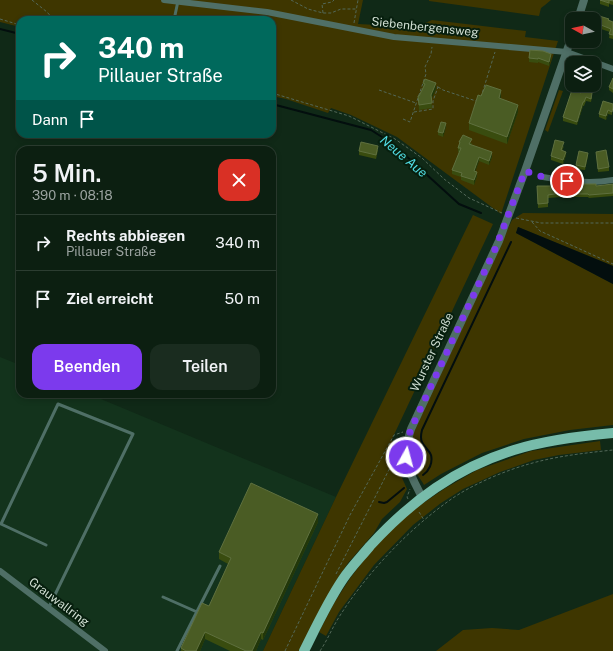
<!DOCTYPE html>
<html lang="de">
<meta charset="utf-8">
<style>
:root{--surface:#0c1f11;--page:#1a2c1f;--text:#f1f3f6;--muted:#9aa29f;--line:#2c3d31;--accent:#7c3aed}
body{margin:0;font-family:"Public Sans",sans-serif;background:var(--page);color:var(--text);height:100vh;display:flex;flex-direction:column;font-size:15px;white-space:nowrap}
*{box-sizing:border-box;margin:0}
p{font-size:13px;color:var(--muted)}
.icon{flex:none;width:22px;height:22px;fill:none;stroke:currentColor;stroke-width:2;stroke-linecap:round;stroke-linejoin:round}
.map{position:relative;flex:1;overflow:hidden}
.panel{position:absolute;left:16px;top:146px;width:260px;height:252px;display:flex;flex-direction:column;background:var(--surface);border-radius:12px;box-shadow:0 2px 6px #0003,0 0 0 1px var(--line)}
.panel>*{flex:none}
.guide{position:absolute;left:16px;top:16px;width:260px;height:122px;border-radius:12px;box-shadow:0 2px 6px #0003,0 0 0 1px var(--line);background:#00695c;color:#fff;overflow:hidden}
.needle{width:26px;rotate:278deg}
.controls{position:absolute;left:565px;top:12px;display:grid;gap:8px}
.controls a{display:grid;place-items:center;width:36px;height:36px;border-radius:8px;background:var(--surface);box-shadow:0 2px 6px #0003,0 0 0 1px var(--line);font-size:20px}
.pin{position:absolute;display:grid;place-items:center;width:34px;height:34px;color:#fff;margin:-17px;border:2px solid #fff;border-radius:50%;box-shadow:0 1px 4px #0007}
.me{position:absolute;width:44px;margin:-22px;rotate:7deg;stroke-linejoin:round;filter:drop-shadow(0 0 3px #0008)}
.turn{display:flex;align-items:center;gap:14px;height:84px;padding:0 16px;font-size:18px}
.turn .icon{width:52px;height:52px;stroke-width:2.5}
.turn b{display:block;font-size:28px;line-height:34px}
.then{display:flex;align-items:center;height:38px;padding:0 16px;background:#0003;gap:8px;font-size:15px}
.round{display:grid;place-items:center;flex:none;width:42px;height:42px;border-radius:12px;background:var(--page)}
.headline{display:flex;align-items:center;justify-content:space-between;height:68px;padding:0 16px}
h1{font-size:24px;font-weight:600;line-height:30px}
.primary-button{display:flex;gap:8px;margin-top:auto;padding:8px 16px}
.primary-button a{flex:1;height:46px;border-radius:12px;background:var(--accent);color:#fff;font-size:16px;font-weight:600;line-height:46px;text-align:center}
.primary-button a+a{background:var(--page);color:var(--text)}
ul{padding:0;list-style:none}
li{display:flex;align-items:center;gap:12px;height:56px;padding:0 16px;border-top:1px solid var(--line)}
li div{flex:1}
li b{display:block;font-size:15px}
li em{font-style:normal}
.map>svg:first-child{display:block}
.built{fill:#13331c}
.green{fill:#3e3600}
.water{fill:#030e0e}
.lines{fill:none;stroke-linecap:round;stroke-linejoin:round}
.stream{stroke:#030e0e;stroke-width:2}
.path{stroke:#536858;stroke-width:1;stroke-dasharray:3 2;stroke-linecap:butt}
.service{stroke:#4f6f66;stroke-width:3}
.minor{stroke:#4f6f66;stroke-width:6}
.tertiary{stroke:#4f6f66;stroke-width:8}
.primary{stroke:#77bcaa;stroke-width:10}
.wall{fill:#394c0f}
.shaded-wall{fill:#223709}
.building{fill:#4a5c24;stroke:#5f703f}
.route{stroke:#7c3aed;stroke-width:7;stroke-dasharray:0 12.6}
.labels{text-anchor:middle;stroke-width:4;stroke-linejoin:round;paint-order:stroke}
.street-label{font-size:12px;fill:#d0ded2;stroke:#071f0e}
.water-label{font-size:13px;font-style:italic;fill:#51dce4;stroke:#071f0e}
</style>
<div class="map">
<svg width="613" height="651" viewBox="0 0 613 651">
<rect width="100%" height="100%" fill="#102917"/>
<path class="built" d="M 0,357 L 20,365 L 20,394 L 89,394 L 336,497 L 263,651 L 0,651 Z"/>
<g class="green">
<path d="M 0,0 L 363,0 L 358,24 L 416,27 L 432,20 L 526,31 L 525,37 L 558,41 L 501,214 L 397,137 L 351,115 L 331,108 L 328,113 L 286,99 L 272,96 L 272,20 L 20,20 L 20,27 L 0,22 Z"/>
<path d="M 429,0 L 551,0 L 545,5 L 541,8 L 539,16 L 429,1 Z"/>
<path d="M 559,90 L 563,91 L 548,132 L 545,130 Z"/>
<path d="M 523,213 L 613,214 L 613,266 L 518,227 L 516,233 L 613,284 L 613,425 L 570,430 L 524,439 L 482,453 L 441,474 L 424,485 C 421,479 415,473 413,466 C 408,452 411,439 415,426 L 512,220 Z"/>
<path d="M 473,215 L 493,224 L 392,439 L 399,471 L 407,489 L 400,502 L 382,519 L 374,533 L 348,563 L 336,581 L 300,651 L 263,651 L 336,497 Z"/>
<path d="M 600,441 L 601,450 L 559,455 L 534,460 L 500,472 L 463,489 L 441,503 L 413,525 L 374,565 L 339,612 L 326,636 L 319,632 L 334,603 L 351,577 L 371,551 L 393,527 L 413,510 L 444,489 L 477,470 L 531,451 Z"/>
<path d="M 613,594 L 613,651 L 436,651 L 463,630 L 492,628 L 519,630 Z"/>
</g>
<path class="water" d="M 518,227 L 613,266 L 613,284 L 516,233 Z"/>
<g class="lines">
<g class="stream">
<path d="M 0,29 L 20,34"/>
<path d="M 272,104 L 371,130 L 393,144 L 459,204 L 481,213"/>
<path d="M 423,475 C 429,471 433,463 431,455 C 429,450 424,447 422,442 C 420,438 421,434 422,430 L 511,242"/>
<path d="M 379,502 L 384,503 L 387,502 L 404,488"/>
</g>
<g class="path">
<path d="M 32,0 L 47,12 L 54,20"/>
<path d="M 291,0 L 308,9 L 323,13 L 331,13 L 341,9 L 356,9"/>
<path d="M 323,13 L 322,4 L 332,2 L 334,0"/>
<path d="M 0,19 L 20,25"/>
<path d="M 354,23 L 358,0"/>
<path d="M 438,87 L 443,90 L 476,101"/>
<path d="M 379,90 L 416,103"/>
<path d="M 272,93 L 349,116 L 395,139 L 422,158 L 444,179 L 469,198 L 502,213"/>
<path d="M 481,97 L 495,52"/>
<path d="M 414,112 L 433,109 L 433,101 L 438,87 L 435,86"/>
<path d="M 403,119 L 410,122 L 426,74 L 425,67 L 431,54 L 432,47"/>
<path d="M 516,218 L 541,223 L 613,223"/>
<path d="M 532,222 L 540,231 L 613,264"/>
<path d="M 408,499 L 407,497 L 410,489"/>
<path d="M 419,512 L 424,520"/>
<path d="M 336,574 L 399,450"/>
<path d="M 285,651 L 350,515 L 394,435 L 403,432"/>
<path d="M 320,651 C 328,639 333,626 341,614 C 368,572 409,529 450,500 C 471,485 504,471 529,464 C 557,456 585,453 613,450"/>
</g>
<g class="service">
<path d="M 174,20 L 178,1"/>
<path d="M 46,545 L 1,524 L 58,404 L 133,434 L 49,607"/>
<path d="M 163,597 L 197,612"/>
<path d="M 177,651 L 220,566"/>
</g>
<g class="minor">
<path d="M 164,0 L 267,12 L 394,37 L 567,52 L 613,69"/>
<path d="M 543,177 C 567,181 589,184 613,180"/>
<path d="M 0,571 L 105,651"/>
</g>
<g class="tertiary">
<path d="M 578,19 L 584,0"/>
<path d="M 422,497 C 408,470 401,460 411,429 L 499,241 L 525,171 L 572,36"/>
</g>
<path class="primary" d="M 304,651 C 316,627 328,601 343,579 C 351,567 361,557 370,546 C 411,501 456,468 514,450 C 546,440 580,436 613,433"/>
</g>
<g class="wall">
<path d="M 600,0 L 613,0 L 613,5 L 609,4 L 609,7 L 600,4 Z"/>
<path d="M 609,20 L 613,22 L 613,39 L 609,38 L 610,32 L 601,29 L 599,36 L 594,35 L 594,21 Z"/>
<path d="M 529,58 L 551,58 L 549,66 L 538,62 L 538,63 L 529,62 Z"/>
<path d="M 613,78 L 613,93 L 609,90 L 609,87 Z"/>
<path d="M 423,83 L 436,89 L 431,99 L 432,108 L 419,110 L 418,96 L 419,96 L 423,87 Z"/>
<path d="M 572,90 L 592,97 L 591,102 L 586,101 L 584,106 L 583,106 L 577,125 L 563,121 L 563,117 Z"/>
<path d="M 481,96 L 501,97 L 501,99 L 518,112 L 507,144 L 469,130 L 469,123 Z"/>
<path d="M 613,104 L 612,115 L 608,114 L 606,120 L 599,117 L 599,114 Z"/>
<path d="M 446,127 L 443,137 L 438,135 L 438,132 Z"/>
<path d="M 459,142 L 472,143 L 471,145 L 492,157 L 489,165 L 479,161 L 475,171 L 477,176 L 474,185 L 461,180 L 461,177 L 452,174 L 452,170 L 459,152 L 458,152 L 458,148 L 459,145 Z"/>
<path d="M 564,146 L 562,151 L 566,155 L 563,164 L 551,160 L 551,156 Z"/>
<path d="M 378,150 L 376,159 L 359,155 L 359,151 Z"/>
<path d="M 596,152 L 609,167 L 609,171 L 598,172 Z"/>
<path d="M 588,156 L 585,170 L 576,169 L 576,165 Z"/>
<path d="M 566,184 L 596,186 L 613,184 L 613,196 L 589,198 L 588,197 L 566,197 Z"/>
<path d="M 537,186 L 551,190 L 561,190 L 561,197 L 548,198 L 548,207 L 538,208 Z"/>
<path d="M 318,522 L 263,640 L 261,639 L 256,651 L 230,651 L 205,639 L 200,651 L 181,651 L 181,648 L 209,606 L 228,564 L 219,559 L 219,552 Z"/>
</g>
<g class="shaded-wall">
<path d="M 601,25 L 601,29 L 599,36 L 599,33 Z"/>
<path d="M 551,54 L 551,58 L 549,66 L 549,62 Z"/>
<path d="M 436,83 L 436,89 L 431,100 L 431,95 Z"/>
<path d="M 501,90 L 501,97 L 499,105 L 499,98 Z"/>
<path d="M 583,102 L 583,106 L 577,125 L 577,122 Z"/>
<path d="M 518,105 L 518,112 L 507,144 L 507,137 Z"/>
<path d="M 608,110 L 608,114 L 606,120 L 606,116 Z"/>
<path d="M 446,123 L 446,127 L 443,137 L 443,133 Z"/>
<path d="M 492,152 L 492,157 L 489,165 L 489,161 Z"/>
<path d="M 566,152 L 566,155 L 563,164 L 563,160 Z"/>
<path d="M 588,153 L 588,156 L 585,170 L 585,167 Z"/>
<path d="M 479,157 L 479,161 L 474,175 L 474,171 Z"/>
<path d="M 477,172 L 477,176 L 474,185 L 474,180 Z"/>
<path d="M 318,514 L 318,522 L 263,640 L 263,633 Z"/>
<path d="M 205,632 L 205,639 L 200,651 L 196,651 Z"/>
<path d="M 261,632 L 261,639 L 256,651 L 252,651 Z"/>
</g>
<g class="building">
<path d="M 600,0 L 613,0 L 613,1 L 609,0 L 609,3 Z"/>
<path d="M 596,15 L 609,19 L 608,20 L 613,22 L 613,35 L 609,34 L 611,29 L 601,25 L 599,33 L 594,31 L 594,21 Z"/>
<path d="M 530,50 L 543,51 L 551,54 L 549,62 L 538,58 L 538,59 L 529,58 Z"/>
<path d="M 594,69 L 597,70 L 594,77 Z"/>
<path d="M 613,78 L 613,89 L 609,87 Z"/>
<path d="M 425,79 L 436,83 L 431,95 L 432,103 L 419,105 L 418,96 L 419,96 L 425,84 L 423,83 Z"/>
<path d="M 486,85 L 501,90 L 499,98 L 518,105 L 507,137 L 469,123 L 478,95 L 481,96 Z"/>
<path d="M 572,90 L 581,93 L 582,90 L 592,93 L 591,99 L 586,97 L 584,102 L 583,102 L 577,122 L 563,117 Z"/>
<path d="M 603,101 L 613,104 L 613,107 L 612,112 L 608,110 L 606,116 L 599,114 Z"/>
<path d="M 441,122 L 446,123 L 443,133 L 438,132 Z"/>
<path d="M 463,135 L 472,139 L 469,144 L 492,152 L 489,161 L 479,157 L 474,171 L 477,172 L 474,180 L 461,176 L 462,173 L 452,170 L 461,148 L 458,148 L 460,142 L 459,142 Z"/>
<path d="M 555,140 L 564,142 L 561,150 L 566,152 L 563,160 L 551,156 Z"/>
<path d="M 361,142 L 378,146 L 376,155 L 359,151 Z"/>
<path d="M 606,150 L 609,167 L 598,169 L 596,152 Z"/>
<path d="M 579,151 L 588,153 L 585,167 L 576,165 Z"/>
<path d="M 566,184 L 596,184 L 596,186 L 613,184 L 613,193 L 589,195 L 588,194 L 566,194 Z"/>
<path d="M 537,186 L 551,186 L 551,190 L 561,190 L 561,193 L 548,195 L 548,203 L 538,204 Z"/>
<path d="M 251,483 L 318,514 L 263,633 L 261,632 L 252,651 L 246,651 L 205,632 L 196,651 L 186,651 L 181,648 L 202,603 L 209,606 L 231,558 L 219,552 Z"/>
</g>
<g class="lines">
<path class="route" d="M 406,457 L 407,441 L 411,429 L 496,247 L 525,171 L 543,177 L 567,181"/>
</g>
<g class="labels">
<g class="street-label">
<text transform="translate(425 27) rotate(6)" y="4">Siebenbergensweg</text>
<text transform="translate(432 352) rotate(-65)" y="4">Wurster Straße</text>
<text transform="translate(59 602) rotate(37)" y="4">Grauwallring</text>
</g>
<g class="water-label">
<text transform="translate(404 156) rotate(40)" y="5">Neue Aue</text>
</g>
</g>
</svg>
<div class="controls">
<a><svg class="needle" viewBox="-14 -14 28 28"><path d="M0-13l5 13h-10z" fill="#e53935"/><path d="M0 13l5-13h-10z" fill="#9aa29f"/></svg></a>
<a><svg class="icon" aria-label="layers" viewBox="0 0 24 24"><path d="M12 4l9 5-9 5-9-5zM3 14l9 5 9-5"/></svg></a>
</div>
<div class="pin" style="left:567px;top:181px;background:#d93025"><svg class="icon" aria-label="arrive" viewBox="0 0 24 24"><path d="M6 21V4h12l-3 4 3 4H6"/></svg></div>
<svg class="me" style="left:406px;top:457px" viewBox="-20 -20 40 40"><circle r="17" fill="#7c3aed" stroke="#fff" stroke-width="3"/><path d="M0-11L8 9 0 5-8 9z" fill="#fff"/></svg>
<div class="guide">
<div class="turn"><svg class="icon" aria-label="right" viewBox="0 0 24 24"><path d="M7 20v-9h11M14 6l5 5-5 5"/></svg><div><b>340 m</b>Pillauer Straße</div></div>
<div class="then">Dann<svg class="icon" aria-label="arrive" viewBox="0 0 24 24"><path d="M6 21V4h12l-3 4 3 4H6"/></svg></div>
</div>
<section class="panel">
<div class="headline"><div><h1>5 Min.</h1><p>390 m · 08:18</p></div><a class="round" style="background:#d93025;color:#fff"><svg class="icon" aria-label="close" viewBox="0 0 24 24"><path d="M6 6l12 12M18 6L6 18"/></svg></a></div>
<ul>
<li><svg class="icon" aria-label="right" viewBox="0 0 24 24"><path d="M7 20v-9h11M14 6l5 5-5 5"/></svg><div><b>Rechts abbiegen</b><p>Pillauer Straße</p></div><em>340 m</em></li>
<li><svg class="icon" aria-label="arrive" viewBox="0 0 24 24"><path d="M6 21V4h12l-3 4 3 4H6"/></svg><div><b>Ziel erreicht</b></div><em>50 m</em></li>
</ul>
<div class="primary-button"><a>Beenden</a><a>Teilen</a></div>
</section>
</div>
